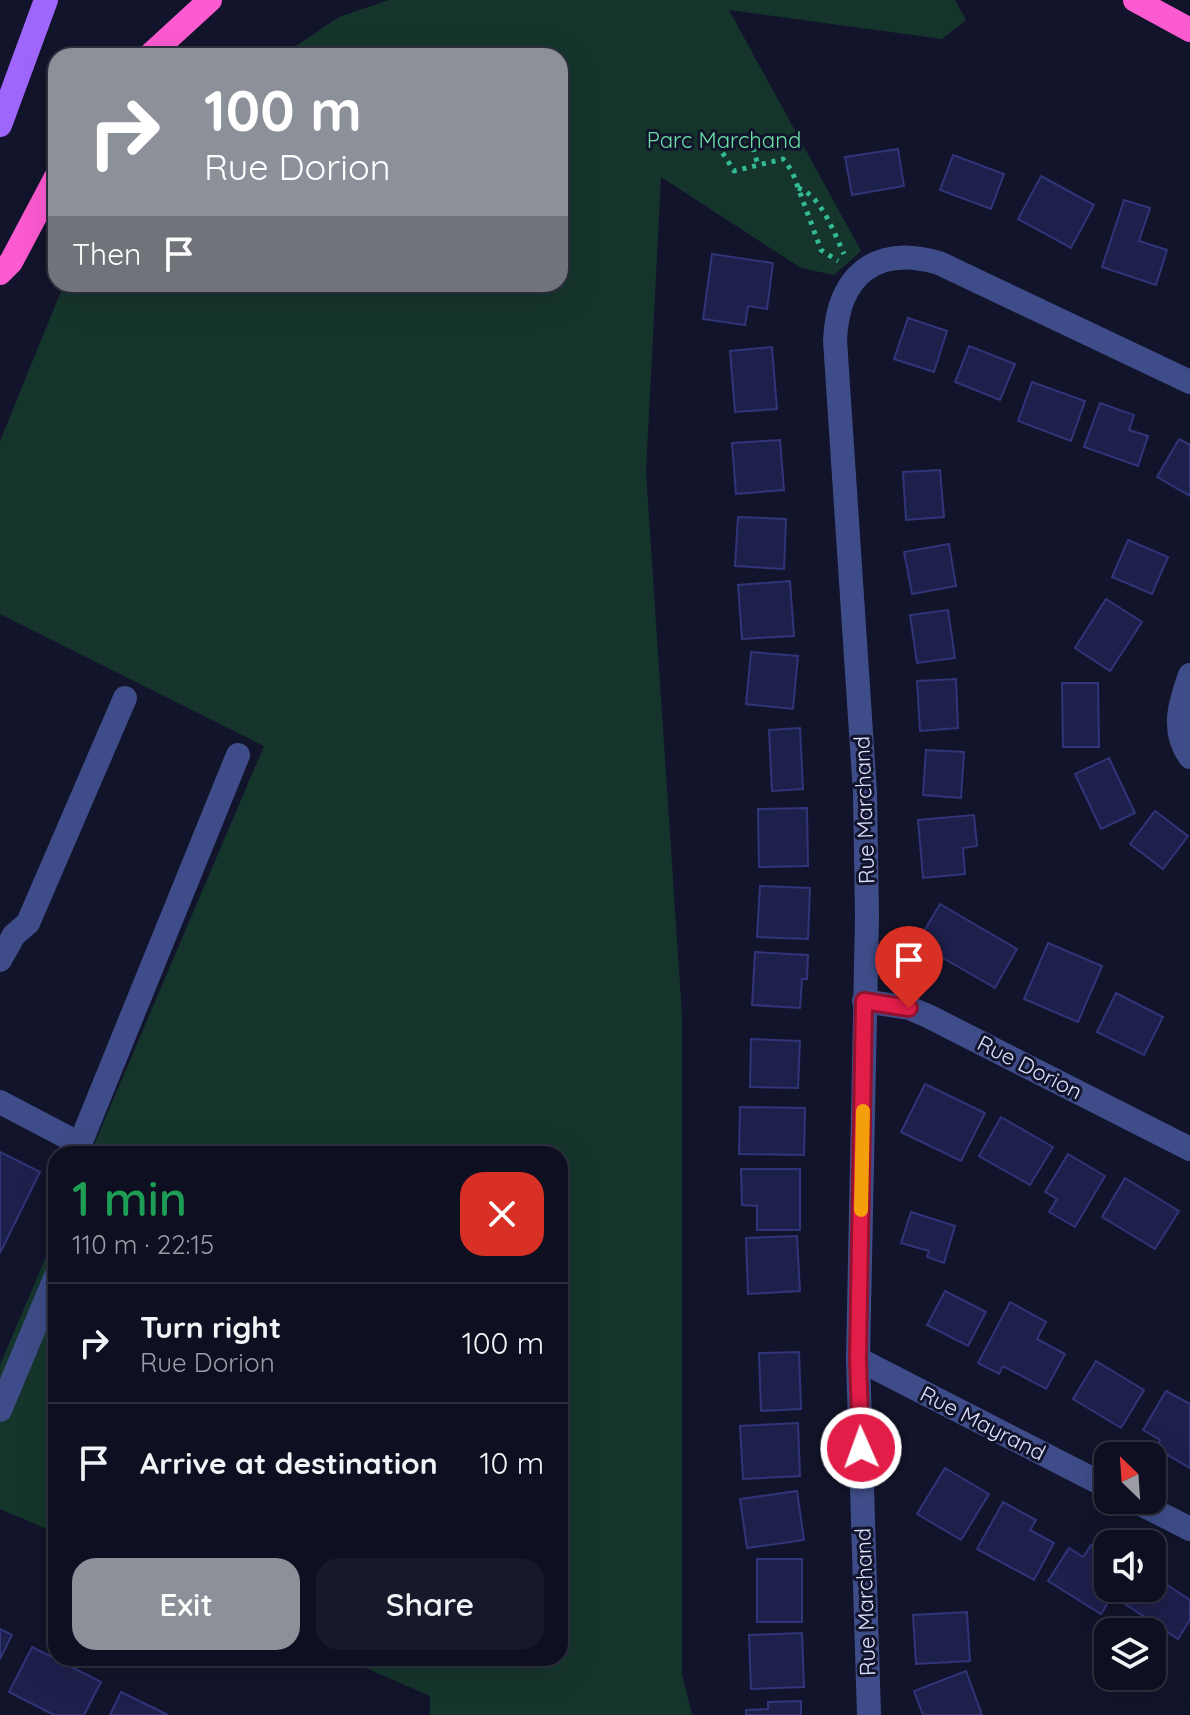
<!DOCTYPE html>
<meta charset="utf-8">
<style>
:root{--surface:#0e0f20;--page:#171829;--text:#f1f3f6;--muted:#9b9ca5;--line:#2e2f3e;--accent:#8c9099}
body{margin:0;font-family:Quicksand,sans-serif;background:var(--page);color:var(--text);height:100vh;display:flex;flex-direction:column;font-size:30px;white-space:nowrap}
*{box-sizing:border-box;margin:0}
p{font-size:26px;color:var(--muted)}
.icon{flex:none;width:44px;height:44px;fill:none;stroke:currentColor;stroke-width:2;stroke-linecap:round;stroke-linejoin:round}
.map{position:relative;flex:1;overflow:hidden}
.side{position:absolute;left:48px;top:1146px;width:520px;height:520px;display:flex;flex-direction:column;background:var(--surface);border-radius:24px;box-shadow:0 8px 32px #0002,0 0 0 2px var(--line)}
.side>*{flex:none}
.top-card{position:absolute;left:48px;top:48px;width:520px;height:244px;border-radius:24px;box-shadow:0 8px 32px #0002,0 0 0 2px var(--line);background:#8c9099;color:#fff;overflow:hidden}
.needle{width:52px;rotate:335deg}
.fabs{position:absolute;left:1094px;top:1442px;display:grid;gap:16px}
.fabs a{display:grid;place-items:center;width:72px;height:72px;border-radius:16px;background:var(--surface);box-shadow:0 8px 32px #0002,0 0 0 2px var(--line);font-size:40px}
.pin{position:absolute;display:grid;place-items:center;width:68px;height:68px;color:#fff;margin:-82px -34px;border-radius:50% 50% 50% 0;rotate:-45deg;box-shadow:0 0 8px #0007}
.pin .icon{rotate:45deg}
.me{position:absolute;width:88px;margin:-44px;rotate:358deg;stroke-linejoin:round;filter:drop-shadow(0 0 6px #0008)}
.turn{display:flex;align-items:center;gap:28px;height:168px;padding:0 24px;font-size:36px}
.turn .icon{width:104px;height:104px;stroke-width:2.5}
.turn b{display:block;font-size:56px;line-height:68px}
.then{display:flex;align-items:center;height:76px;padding:0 24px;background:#0003;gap:16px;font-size:30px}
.round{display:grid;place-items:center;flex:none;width:84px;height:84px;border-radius:24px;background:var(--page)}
.headline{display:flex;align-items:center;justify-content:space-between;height:136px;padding:0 24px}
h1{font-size:48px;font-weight:600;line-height:60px;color:#1e9e55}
.primary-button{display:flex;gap:16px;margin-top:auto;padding:16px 24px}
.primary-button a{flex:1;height:92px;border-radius:24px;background:var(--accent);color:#fff;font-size:32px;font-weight:600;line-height:92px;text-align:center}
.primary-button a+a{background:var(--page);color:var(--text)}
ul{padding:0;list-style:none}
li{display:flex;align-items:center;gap:24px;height:120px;padding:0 24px;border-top:2px solid var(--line)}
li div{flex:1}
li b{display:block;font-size:30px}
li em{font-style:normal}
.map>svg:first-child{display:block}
.green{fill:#15352c}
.building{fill:#1e204c;stroke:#303478;stroke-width:2}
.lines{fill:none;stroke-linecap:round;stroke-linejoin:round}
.path{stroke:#33bc92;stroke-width:5;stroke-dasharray:4 6;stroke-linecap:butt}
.minor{stroke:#3e4d89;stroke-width:24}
.major{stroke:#9f66fc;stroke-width:24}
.highway{stroke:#fc5ad0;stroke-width:24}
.route-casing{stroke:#92132f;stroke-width:20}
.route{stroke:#e11d48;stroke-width:14}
.slow{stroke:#f59e0b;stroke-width:14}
.labels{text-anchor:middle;stroke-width:6;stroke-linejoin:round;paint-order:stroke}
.park-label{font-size:22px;fill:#68dfa4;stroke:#12142b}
.street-label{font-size:22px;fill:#dde1fe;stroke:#12142b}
</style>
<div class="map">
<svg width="1190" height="1715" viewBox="0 0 1190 1715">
<rect width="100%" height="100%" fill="#12142b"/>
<g class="green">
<path d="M 389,0 L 955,0 L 966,20 L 942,39 L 729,10 L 861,251 L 834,275 L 801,268 L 661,177 L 646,472 L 682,1015 L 682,1674 L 692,1715 L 430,1715 L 430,1696 L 343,1658 L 560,1658 L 560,1154 L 90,1154 L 264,746 L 0,614 L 0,441 L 64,284 L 560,284 L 560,56 L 281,56 L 339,17 Z"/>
<path d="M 56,1233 L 56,1533 L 0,1509 L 0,1365 Z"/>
</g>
<g class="building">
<path d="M 898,149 L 904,186 L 852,195 L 845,157 Z"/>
<path d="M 953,155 L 1004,174 L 991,209 L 940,190 Z"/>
<path d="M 1041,176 L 1094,205 L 1071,248 L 1018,219 Z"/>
<path d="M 1124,200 L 1150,208 L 1139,241 L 1167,250 L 1156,285 L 1102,267 Z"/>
<path d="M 712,254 L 773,263 L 767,309 L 748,306 L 745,325 L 703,319 Z"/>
<path d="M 908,318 L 947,331 L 934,372 L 894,359 Z"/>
<path d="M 969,346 L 1015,364 L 1000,400 L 955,382 Z"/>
<path d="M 772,347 L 777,409 L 735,412 L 730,351 Z"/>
<path d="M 1032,382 L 1085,401 L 1071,441 L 1018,421 Z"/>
<path d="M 1100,403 L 1134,415 L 1129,430 L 1148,436 L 1138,466 L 1084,447 Z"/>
<path d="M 1179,439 L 1190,445 L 1190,496 L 1157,477 Z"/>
<path d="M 780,440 L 784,490 L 736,494 L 732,443 Z"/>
<path d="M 940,470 L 944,517 L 906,520 L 903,472 Z"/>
<path d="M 738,517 L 786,519 L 784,569 L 735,566 Z"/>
<path d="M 1128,540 L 1168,557 L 1152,594 L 1112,577 Z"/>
<path d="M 949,544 L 956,586 L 912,594 L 904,552 Z"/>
<path d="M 790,581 L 794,636 L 742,639 L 738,585 Z"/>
<path d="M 1106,599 L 1142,622 L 1110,671 L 1075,648 Z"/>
<path d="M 948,610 L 955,658 L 917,663 L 910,615 Z"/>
<path d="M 751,652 L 798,656 L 793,709 L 746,704 Z"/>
<path d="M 956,679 L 958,728 L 920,731 L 917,681 Z"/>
<path d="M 1062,683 L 1098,683 L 1099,747 L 1063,747 Z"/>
<path d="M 800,728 L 803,789 L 772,791 L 769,730 Z"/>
<path d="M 926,750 L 964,752 L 961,798 L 923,795 Z"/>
<path d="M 1109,758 L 1135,813 L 1101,829 L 1075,774 Z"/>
<path d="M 807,808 L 808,866 L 759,867 L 758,809 Z"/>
<path d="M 1155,811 L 1188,836 L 1163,869 L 1130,844 Z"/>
<path d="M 974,815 L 977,846 L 963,848 L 965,874 L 923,878 L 918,820 Z"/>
<path d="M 760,886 L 810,888 L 808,939 L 757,937 Z"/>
<path d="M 940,904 L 1017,949 L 995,988 L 917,943 Z"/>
<path d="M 1048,943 L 1102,966 L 1078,1022 L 1024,999 Z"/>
<path d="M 755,952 L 808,955 L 807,979 L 802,979 L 800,1008 L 752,1005 Z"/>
<path d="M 1116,993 L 1163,1017 L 1144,1055 L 1097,1032 Z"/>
<path d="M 751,1039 L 800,1041 L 798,1088 L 750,1087 Z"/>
<path d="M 925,1084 L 985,1113 L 961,1161 L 901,1132 Z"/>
<path d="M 740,1107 L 805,1108 L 804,1155 L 739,1154 Z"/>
<path d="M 1001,1117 L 1053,1147 L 1030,1185 L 979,1156 Z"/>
<path d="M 0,1152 L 40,1172 L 0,1253 Z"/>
<path d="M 1068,1154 L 1105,1176 L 1075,1227 L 1049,1212 L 1057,1199 L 1045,1192 Z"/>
<path d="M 741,1169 L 800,1169 L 800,1230 L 757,1230 L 757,1206 L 742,1205 Z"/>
<path d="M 1125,1178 L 1179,1211 L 1155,1249 L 1102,1217 Z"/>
<path d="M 911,1212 L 955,1226 L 944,1263 L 927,1257 L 929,1251 L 901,1243 Z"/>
<path d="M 797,1236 L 800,1291 L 748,1294 L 746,1238 Z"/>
<path d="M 945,1291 L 986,1312 L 968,1346 L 927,1325 Z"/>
<path d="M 1010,1302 L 1046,1322 L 1037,1339 L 1065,1354 L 1046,1389 L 1003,1366 L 999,1374 L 978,1363 Z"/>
<path d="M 799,1352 L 801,1409 L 761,1411 L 759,1353 Z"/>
<path d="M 1096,1361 L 1144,1390 L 1121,1428 L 1073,1399 Z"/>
<path d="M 1166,1391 L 1190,1404 L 1190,1468 L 1156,1448 L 1160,1440 L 1143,1430 Z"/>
<path d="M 798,1423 L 800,1476 L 743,1479 L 740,1426 Z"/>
<path d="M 945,1468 L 989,1494 L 961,1540 L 917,1514 Z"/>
<path d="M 797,1491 L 804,1540 L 747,1548 L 740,1499 Z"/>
<path d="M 1003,1502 L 1036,1520 L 1030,1530 L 1054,1543 L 1034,1580 L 977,1549 Z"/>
<path d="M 1091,1545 L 1108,1555 L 1108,1588 L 1117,1588 L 1101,1614 L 1048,1581 L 1069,1548 L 1083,1557 Z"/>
<rect x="757" y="1559" width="45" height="63"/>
<path d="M 1152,1575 L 1190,1600 L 1190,1620 L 1178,1639 L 1125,1604 L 1136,1588 L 1152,1588 Z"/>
<path d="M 967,1612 L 970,1661 L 916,1664 L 913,1615 Z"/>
<path d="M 0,1629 L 12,1635 L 0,1659 Z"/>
<path d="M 802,1633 L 804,1687 L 751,1689 L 749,1635 Z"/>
<path d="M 32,1647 L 101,1682 L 84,1715 L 54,1715 L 9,1692 Z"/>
<path d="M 966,1671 L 982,1715 L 923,1715 L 914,1691 Z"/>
<path d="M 121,1692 L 168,1715 L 110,1715 Z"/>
<path d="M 801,1701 L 801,1715 L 746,1715 L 746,1710 L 768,1709 L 768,1702 Z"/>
</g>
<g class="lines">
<g class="path">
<path d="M 712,136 L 734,171 L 783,159 L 792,171 L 821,250 L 838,261"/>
<path d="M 753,148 L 758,165"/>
<path d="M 798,188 C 821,195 834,233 844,254"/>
</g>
<g class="minor">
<path d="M 1190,675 C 1180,703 1171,731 1190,757"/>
<path d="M 0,960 L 14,935 L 28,923 L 125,698"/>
<path d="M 864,1001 L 909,1008 L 928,1016 L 1190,1149"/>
<path d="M 0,1102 L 80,1144"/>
<path d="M 82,1154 L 80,1144 L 238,755"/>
<path d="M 858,1359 L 1108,1487"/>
<path d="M 0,1410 L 56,1276"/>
<path d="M 1133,1500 L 1190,1529"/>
<path d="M 869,1715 L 858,1359 L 867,917 L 865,793 L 835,340 C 838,276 875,244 939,263 L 1190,382"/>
</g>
<path class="major" d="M 0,125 L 46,0"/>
<g class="highway">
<path d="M 1135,0 L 1190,30"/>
<path d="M 149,56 L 210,0"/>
<path d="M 0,273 L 11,262 L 56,177"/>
</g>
</g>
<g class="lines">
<defs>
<path id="route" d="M 861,1448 L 858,1359 L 864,1001 L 909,1008"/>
</defs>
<use href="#route" class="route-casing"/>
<use href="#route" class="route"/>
<path class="slow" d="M 861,1210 L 863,1111"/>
</g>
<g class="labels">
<g class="park-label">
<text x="724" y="148">Parc Marchand</text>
</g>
<g class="street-label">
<text transform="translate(864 810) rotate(-92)" y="8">Rue Marchand</text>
<text transform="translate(1030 1067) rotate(27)" y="8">Rue Dorion</text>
<text transform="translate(983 1423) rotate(27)" y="8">Rue Mayrand</text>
<text transform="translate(865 1602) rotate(-92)" y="8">Rue Marchand</text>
</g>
</g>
</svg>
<div class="fabs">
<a><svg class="needle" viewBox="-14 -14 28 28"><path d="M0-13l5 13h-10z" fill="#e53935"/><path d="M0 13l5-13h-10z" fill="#9b9ca5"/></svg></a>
<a><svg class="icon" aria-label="sound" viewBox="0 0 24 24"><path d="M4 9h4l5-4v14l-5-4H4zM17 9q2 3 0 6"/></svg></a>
<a><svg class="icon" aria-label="layers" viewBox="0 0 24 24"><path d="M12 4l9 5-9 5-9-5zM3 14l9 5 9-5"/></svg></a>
</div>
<div class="pin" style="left:909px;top:1008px;background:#d93025"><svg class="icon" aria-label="arrive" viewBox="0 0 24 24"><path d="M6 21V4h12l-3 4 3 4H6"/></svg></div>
<svg class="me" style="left:861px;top:1448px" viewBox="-20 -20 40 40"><circle r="17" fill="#e11d48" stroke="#fff" stroke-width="3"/><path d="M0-11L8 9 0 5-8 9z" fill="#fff"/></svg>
<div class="top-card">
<div class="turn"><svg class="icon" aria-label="right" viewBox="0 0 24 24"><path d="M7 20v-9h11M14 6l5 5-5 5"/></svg><div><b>100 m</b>Rue Dorion</div></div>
<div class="then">Then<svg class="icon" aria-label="arrive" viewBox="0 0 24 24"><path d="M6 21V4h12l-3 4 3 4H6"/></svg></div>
</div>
<section class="side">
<div class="headline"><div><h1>1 min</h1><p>110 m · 22:15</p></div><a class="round" style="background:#d93025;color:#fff"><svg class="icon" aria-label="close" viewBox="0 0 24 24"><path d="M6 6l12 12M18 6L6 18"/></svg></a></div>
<ul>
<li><svg class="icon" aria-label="right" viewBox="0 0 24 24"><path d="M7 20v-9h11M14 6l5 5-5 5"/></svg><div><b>Turn right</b><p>Rue Dorion</p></div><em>100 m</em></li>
<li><svg class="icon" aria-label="arrive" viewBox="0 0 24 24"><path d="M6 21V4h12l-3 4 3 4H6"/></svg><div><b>Arrive at destination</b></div><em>10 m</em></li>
</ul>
<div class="primary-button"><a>Exit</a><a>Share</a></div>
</section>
</div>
